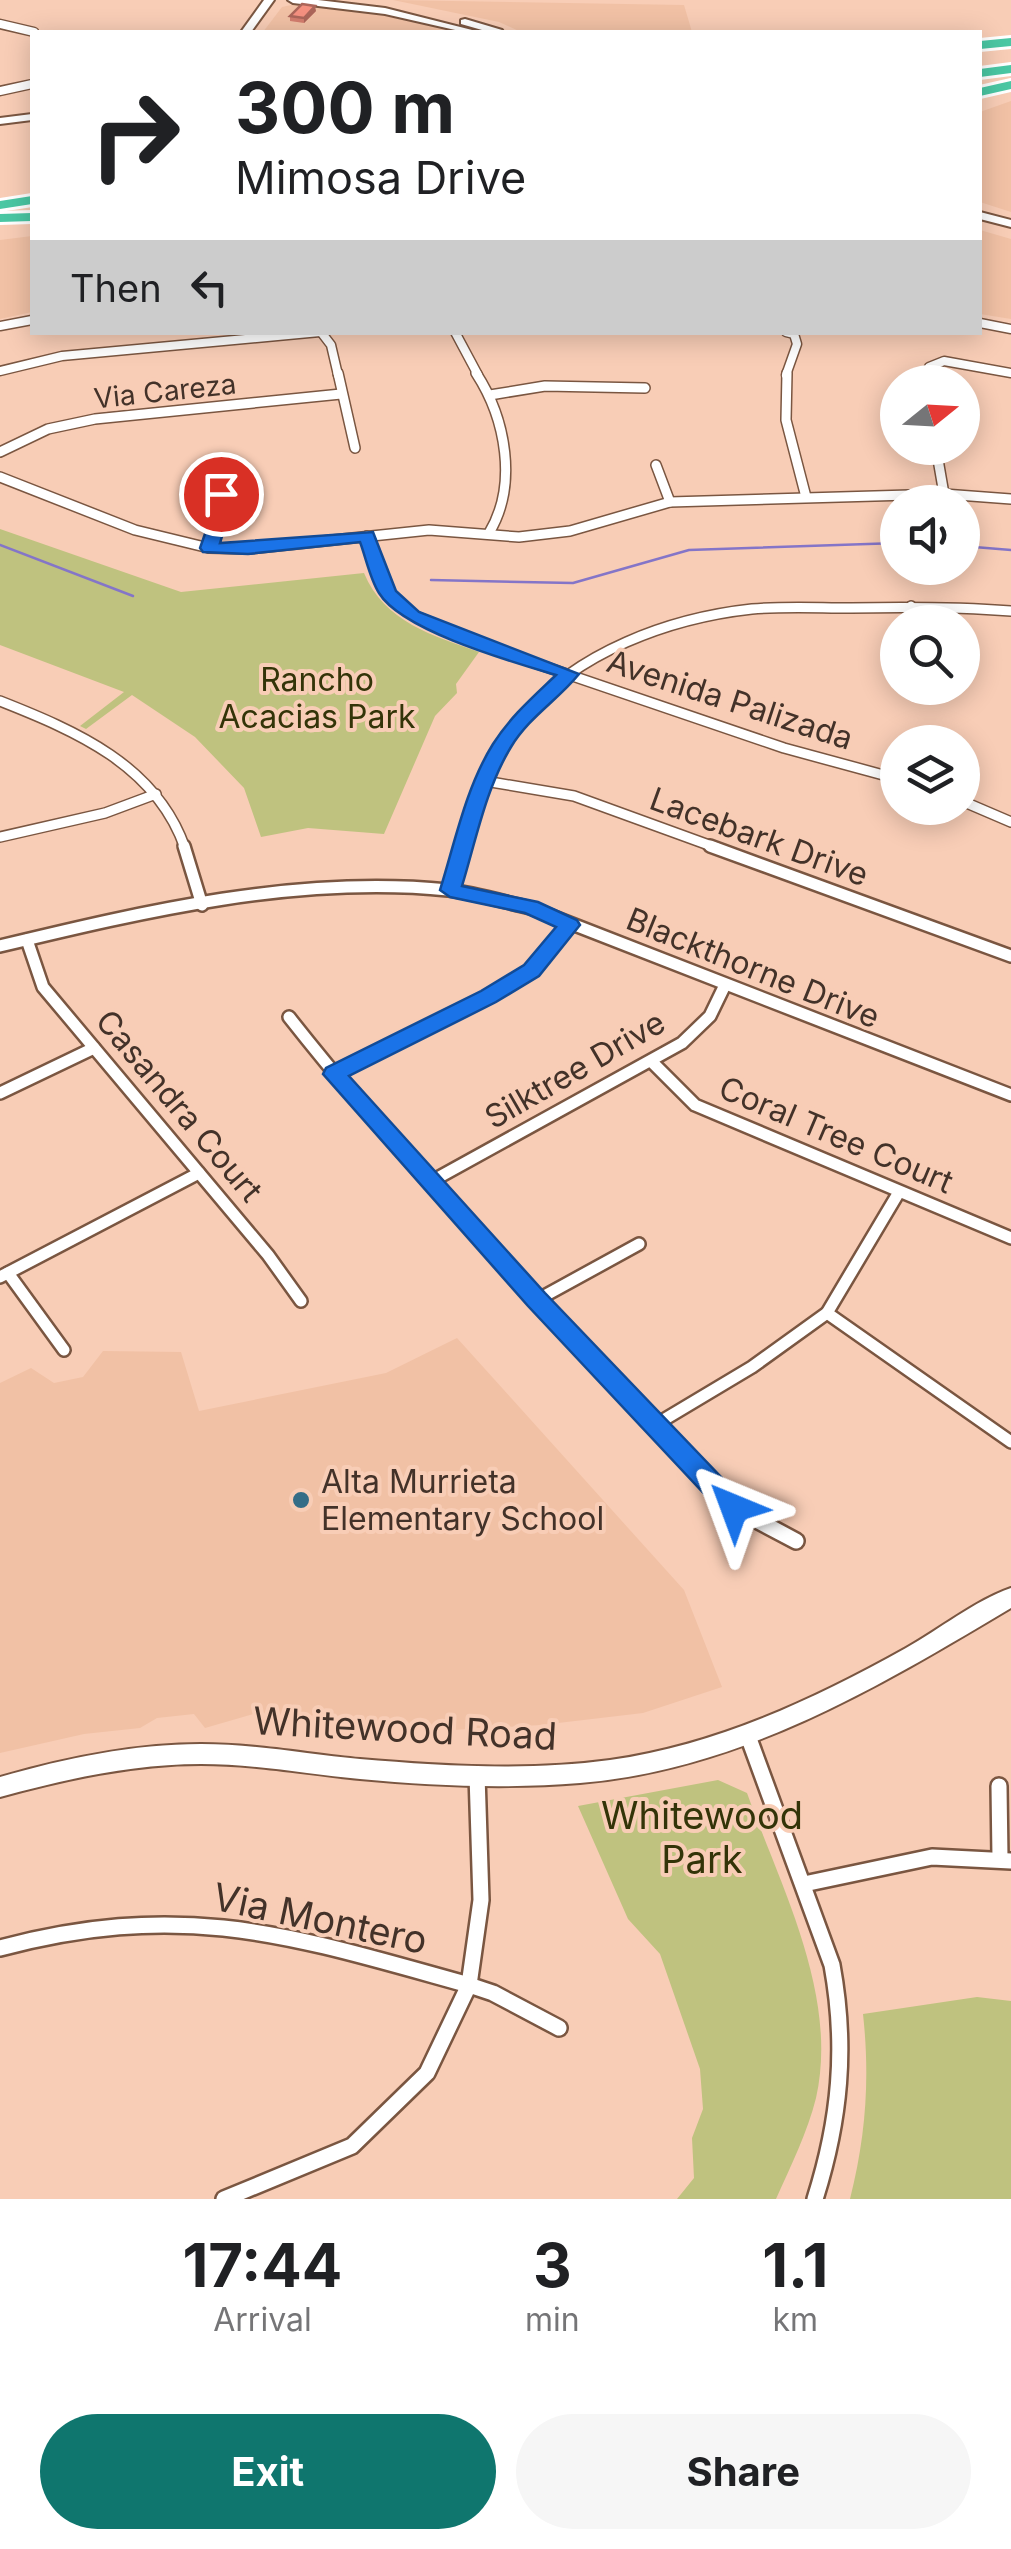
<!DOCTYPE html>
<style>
:root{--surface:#fff;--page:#f6f6f6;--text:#202124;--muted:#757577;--accent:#0f766e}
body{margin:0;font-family:Inter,sans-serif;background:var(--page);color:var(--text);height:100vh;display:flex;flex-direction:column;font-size:38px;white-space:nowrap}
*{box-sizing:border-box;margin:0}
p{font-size:32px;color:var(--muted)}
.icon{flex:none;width:55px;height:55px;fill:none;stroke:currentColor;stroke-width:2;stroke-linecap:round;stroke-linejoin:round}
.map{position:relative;height:2199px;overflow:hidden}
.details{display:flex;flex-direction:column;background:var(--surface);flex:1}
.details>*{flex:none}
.guide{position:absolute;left:30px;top:30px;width:952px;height:305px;border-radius:0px;box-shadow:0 5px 25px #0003;background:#fff;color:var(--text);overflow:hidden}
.needle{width:65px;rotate:72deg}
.tools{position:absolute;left:880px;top:365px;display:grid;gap:20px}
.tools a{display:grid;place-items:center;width:100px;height:100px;border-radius:50%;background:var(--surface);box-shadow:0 5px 25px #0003;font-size:50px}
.pin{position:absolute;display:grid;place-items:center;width:85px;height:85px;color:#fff;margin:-42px;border:5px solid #fff;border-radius:50%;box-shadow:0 2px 10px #0007}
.me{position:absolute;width:110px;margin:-55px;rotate:316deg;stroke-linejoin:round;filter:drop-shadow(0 0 8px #0008)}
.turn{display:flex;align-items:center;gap:35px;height:210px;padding:0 40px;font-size:45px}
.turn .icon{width:130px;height:130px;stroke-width:2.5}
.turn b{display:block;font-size:70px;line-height:85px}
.then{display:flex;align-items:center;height:95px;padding:0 40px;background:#0003;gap:20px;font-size:38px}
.eta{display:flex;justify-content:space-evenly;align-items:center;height:170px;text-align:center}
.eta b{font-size:60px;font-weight:700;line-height:70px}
.cta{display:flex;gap:20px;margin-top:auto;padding:20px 40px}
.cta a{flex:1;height:115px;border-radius:60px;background:var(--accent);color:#fff;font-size:40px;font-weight:700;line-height:115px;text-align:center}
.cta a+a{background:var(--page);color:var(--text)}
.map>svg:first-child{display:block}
.built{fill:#f1c1a5}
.green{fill:#bfc27f}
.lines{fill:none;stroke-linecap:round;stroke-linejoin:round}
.stream{stroke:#8475c8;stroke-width:2.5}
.minor-far3-casing{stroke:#7a5641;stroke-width:11}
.minor-far2-casing{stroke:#7a5641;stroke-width:12}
.minor-far1-casing{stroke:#7a5641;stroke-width:16}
.minor-casing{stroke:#7a5641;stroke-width:20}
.secondary-casing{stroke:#7a5641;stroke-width:4}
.motorway-casing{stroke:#fff;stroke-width:6}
.minor-far3{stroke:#fff;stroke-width:8}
.minor-far2{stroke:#fff;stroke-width:9}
.minor-far1{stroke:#fff;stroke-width:11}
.minor{stroke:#fff;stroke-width:15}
.secondary{fill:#fff;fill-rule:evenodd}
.motorway{fill:#4ac7a3;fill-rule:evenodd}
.wall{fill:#d37d6e}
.shaded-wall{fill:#ac665a}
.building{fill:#f59180;stroke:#ac665a;stroke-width:2.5}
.route{fill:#1a73e8;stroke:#114b97;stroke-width:2.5}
.poi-dot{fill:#356d87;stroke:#f8cdb6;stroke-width:4}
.labels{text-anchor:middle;stroke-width:8;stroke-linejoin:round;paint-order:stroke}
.far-street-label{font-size:28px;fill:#433229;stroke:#f8cdb6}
.park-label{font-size:32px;fill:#333408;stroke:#f8cdb6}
.street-label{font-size:32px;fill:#433229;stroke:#f8cdb6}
.poi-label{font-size:32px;fill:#433229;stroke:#f8cdb6;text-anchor:start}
.near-street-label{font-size:38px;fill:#433229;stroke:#f8cdb6}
.near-park-label{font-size:38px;fill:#333408;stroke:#f8cdb6}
</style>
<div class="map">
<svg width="1011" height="2199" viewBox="0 0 1011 2199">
<rect width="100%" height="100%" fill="#f8cdb6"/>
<g class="built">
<path d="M 393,0 L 684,5 L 692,32 L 521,32 L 499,22 Z"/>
<path d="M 296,4 L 376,14 L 458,32 L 263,32 L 282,7 Z"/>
<path d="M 1011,101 L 1011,212 L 980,202 L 980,112 Z"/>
<path d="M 980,230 L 1011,239 L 1011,319 L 980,314 Z"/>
<path d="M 32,236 L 32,312 L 0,319 L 0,240 Z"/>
<path d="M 457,1338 L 684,1590 L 722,1687 L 643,1713 L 541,1725 L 453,1730 L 257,1713 L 205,1728 L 194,1714 L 157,1718 L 140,1728 L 84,1734 L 0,1753 L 0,1383 L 31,1368 L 54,1383 L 83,1377 L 103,1351 L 181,1352 L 199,1411 L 386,1373 Z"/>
</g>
<g class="green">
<path d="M 0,529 L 181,592 L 364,573 C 384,622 434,636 479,652 L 456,684 L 457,693 L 435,716 L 384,834 L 308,828 L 261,837 L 244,788 L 195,737 L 132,695 L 86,729 L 80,726 L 124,692 L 0,645 Z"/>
<path d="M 718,1780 L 747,1793 C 781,1888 839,1995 816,2098 C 808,2131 790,2168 776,2199 L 677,2199 L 694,2178 L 692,2138 L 703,2109 L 700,2069 L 660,1954 L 628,1919 L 578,1806 Z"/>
<path d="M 977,1997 L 1011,2001 L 1011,2199 L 850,2199 C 866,2136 870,2078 863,2014 Z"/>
</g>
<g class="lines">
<g class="stream">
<path d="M 0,545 L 133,596"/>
<path d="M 962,546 L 1011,550"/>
<path d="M 431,580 L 573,583 L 689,550 L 898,543"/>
</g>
<defs>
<g id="minor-far3">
<path d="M 0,24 L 34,32"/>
<path d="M 0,91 L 32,84"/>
<path d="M 980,323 L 1011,329"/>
<path d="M 0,326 L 32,320"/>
<path d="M 321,332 L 331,345 L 338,375"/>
<path d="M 455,332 L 478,375"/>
<path d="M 786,332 L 794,334 L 797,344 L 786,375"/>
<path d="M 0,371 L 62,356 L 320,332"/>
<path d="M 927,375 L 929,367 L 944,361 L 1011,373"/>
</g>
<g id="minor-far2">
<path d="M 338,373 L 355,448"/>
<path d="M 476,373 C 506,419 518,485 489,533"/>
<path d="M 787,373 L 786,420 L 806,497"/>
<path d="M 926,382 L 928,373"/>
<path d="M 490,395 L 545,386 L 645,388"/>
<path d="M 936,448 L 944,494"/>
<path d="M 0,452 L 48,429 L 95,419 L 341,394"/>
<path d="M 656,465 L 670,502"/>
<path d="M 0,477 L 135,530 L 209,548 L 248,549 L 429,530 L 519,537 L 570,531 L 670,502 L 944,494 L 1011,499"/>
<path d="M 367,536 L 388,593 L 413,615 L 505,653 L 784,748 L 898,779"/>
<path d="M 209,548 L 220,514 L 221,494"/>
<path d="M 911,606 L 915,622"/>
<path d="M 0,701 C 76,731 156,765 185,848"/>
<path d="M 485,781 L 574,796 L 717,848"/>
<path d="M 962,801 L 1011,822"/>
<path d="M 0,837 L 105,813 L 156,794"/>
<path d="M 463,848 C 476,802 490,755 522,717 C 577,652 669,618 752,609 C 785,606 818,608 851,608 C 904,607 958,607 1011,611"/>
</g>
<g id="minor-far1">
<path d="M 184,846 L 202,905"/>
<path d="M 710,846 L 1011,956"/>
<path d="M 451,890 L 464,846"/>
<path d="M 27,940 L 43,987 L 268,1255 L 301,1301"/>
<path d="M 0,946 C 146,911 297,875 448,890 C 476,893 504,902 531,908 L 1011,1095"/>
<path d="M 289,1017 C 408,1168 543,1306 675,1446"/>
<path d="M 652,1062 L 695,1105 L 1011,1238"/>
<path d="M 334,1074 L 489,997 L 532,971 L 570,925"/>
<path d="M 0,1093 L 94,1048"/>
<path d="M 432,1181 L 682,1043 L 710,1016 L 725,985"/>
<path d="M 8,1273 L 64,1350"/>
<path d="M 0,1277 L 199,1173"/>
<path d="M 537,1300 L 639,1244"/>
<path d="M 827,1313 L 1011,1442"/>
<path d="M 655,1425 L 752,1367 L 827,1313 L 899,1192"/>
</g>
<g id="minor">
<path d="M 673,1443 L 734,1508 L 796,1541"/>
<path d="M 748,1736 L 832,1965 C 847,2047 840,2120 815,2199"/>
<path d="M 999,1786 L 1000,1858"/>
<path d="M 804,1884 L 932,1857 L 1011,1861"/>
<path d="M 0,1948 C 186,1899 292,1936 469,1985 L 493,1993 L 559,2028"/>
<path d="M 224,2199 L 352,2146 L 427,2073 L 469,1985 L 481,1900 L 477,1775"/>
</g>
<g id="secondary">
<path d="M 264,0 L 274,0 L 251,32 L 241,32 Z"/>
<path d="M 288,0 L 318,0 L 385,8 L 480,32 L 464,32 L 385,14 L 293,3 Z"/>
<path d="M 465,19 L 502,30 L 503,32 L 489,32 L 461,24 L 461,20 Z"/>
<path d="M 32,114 L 32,120 L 0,124 L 0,118 Z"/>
<path d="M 980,212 L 1011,220 L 1011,227 L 980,219 Z"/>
<path d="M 1011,1588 L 1011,1608 C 877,1688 739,1770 580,1783 C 507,1789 433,1786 360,1779 C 307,1774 255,1764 201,1764 C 133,1764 66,1779 0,1797 L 0,1777 C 66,1758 133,1744 201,1744 C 255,1744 307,1754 360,1759 C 442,1766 528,1771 610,1760 C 716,1745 813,1700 906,1648 C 940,1629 974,1601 1011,1588 Z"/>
</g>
<g id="motorway">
<path d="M 1011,38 L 1011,46 L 980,49 L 980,41 Z"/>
<path d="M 1011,65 L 1011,73 L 980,77 L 980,69 Z"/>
<path d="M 1011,81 L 1011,89 L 980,96 L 980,88 Z"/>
<path d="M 32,196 L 32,204 L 0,209 L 0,201 Z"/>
<path d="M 32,213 L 32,221 L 0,222 L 0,214 Z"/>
</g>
</defs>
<use href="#minor-far3" class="minor-far3-casing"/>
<use href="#minor-far2" class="minor-far2-casing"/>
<use href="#minor-far1" class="minor-far1-casing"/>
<use href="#minor" class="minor-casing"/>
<use href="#secondary" class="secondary-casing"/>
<use href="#motorway" class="motorway-casing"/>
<use href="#minor-far3" class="minor-far3"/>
<use href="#minor-far2" class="minor-far2"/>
<use href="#minor-far1" class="minor-far1"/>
<use href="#minor" class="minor"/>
<use href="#secondary" class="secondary"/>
<use href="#motorway" class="motorway"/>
</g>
<path class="wall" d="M 316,11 L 304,23 L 290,21 L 290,16 Z"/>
<path class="shaded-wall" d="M 315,6 L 316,11 L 304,23 L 304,18 Z"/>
<path class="building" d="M 302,4 L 315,6 L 304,18 L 290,16 Z"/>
<path class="route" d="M 221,488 L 229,494 L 229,514 L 220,543 L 373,532 L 396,591 L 419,612 L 579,674 C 558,700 529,717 511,747 C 486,788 476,840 462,886 L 538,902 L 577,920 L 580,925 L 539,976 L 496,1002 L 349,1076 L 545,1293 L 744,1501 L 748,1508 L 744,1516 L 734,1520 L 725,1516 L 528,1306 L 323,1074 L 326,1068 L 481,991 L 524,965 L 556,927 L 525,913 L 450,897 L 440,890 C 455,842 466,787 493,744 C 510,717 533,697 556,675 C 513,662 402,631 379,593 C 370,579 366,558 360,542 L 248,554 L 203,552 L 200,548 L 212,514 L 212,494 Z"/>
<circle class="poi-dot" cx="301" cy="1500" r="10"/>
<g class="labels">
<g class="far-street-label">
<text transform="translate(165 391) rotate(-6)" y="10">Via Careza</text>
</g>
<g class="park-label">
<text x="317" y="691">Rancho<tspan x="317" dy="37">Acacias Park</tspan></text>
</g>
<g class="street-label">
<text transform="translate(730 700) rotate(18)" y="11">Avenida Palizada</text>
<text transform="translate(759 837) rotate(20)" y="11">Lacebark Drive</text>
<text transform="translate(753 968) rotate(22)" y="11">Blackthorne Drive</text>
<text transform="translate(575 1070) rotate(-30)" y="11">Silktree Drive</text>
<text transform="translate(179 1106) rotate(50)" y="11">Casandra Court</text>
<text transform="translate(836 1135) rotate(23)" y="11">Coral Tree Court</text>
</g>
<g class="poi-label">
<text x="321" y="1493">Alta Murrieta<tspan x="321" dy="37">Elementary School</tspan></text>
</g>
<g class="near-street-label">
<text transform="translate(405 1729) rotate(3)" y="13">Whitewood Road</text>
<text transform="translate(320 1919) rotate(12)" y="13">Via Montero</text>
</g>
<g class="near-park-label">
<text x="702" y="1829">Whitewood<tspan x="702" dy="44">Park</tspan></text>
</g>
</g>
</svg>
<div class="tools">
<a><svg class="needle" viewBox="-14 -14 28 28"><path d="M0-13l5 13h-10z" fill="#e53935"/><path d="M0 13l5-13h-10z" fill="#757577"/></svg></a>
<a><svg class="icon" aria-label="sound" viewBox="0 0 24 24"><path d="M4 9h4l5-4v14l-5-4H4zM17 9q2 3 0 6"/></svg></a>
<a><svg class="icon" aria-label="search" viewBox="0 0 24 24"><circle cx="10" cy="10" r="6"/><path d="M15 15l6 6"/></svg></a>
<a><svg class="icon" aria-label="layers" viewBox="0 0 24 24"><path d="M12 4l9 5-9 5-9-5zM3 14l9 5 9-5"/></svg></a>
</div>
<div class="pin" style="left:221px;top:494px;background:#d93025"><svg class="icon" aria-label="arrive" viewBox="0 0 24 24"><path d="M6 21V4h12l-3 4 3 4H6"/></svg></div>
<svg class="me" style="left:734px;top:1508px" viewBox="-20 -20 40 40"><path d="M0-17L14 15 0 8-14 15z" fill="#1a73e8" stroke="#fff" stroke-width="4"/></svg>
<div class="guide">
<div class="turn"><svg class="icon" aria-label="right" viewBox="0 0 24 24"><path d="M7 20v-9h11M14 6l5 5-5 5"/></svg><div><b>300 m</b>Mimosa Drive</div></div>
<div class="then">Then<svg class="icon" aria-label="left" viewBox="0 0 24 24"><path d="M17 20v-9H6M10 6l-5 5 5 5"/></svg></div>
</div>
</div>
<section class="details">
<div class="eta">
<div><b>17:44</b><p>Arrival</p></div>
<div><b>3</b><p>min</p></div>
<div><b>1.1</b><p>km</p></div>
</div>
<div class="cta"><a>Exit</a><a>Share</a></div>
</section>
